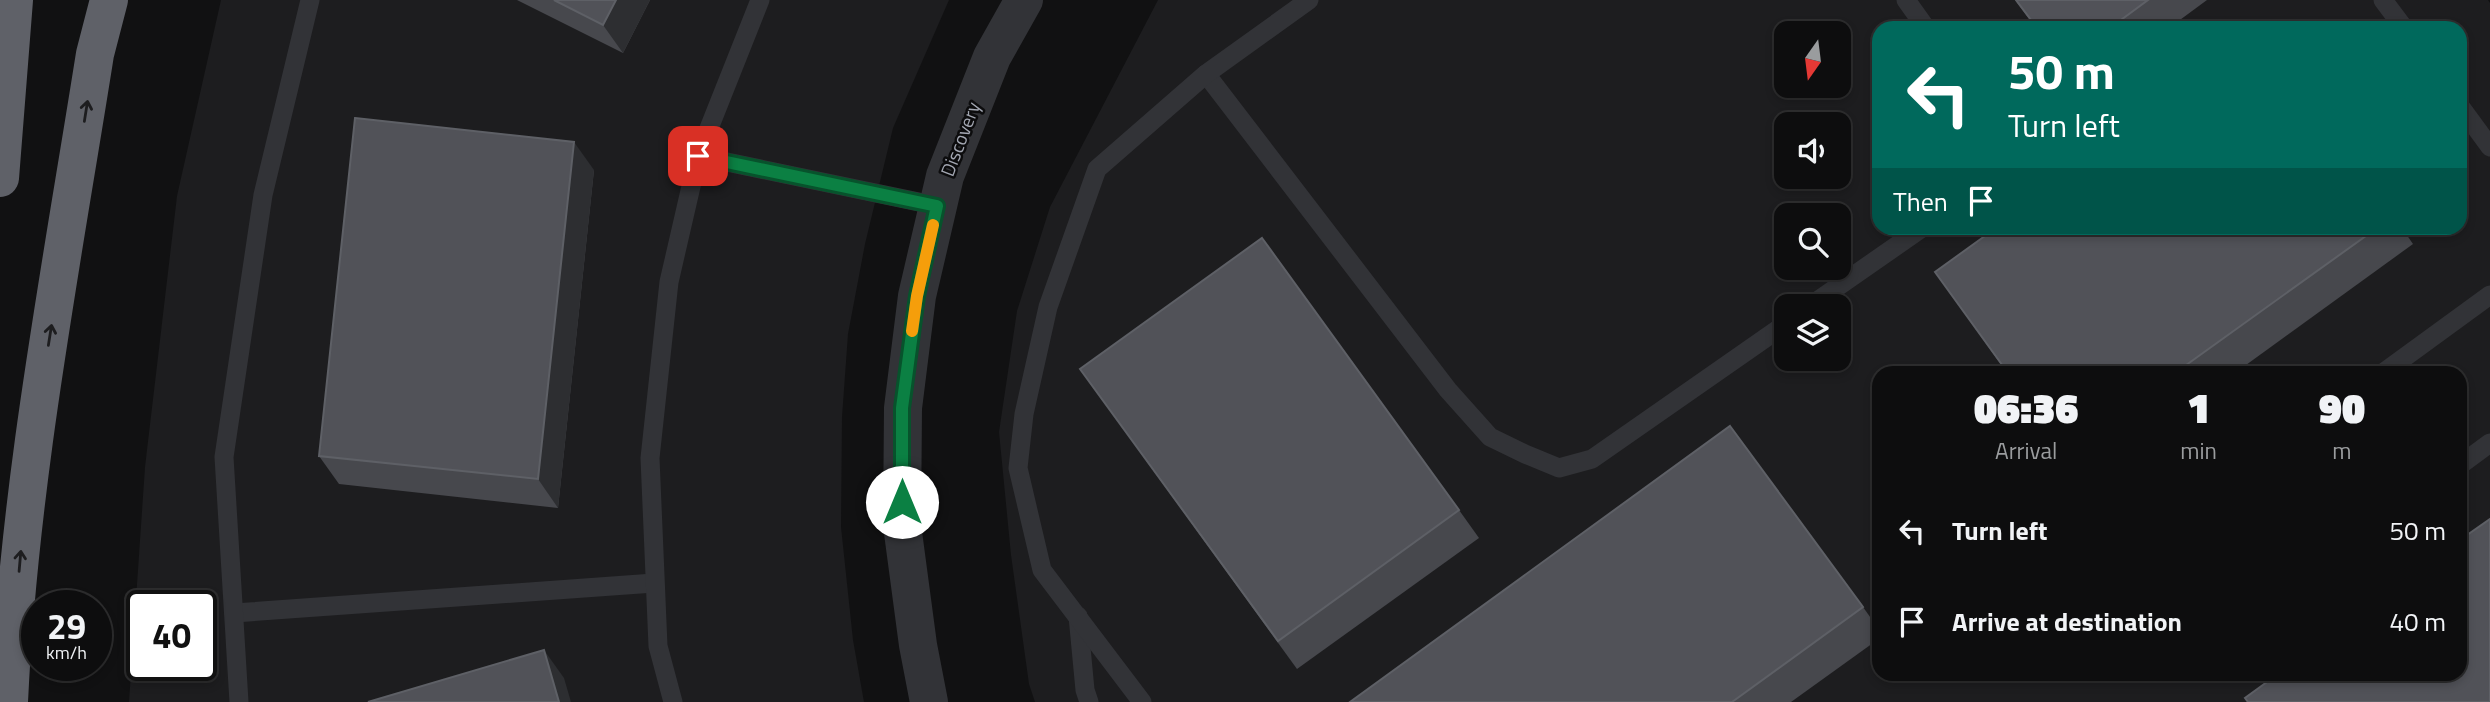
<!DOCTYPE html>
<style>
:root{--surface:#0d0d0e;--page:#161617;--text:#f1f3f6;--muted:#9a9c9e;--line:#2d2d2e}
body{margin:0;font-family:"Titillium Web",sans-serif;background:var(--page);color:var(--text);height:100vh;display:flex;flex-direction:column;font-size:26px;white-space:nowrap}
*{box-sizing:border-box;margin:0}
p{font-size:23px;color:var(--muted)}
.icon{flex:none;width:38px;height:38px;fill:none;stroke:currentColor;stroke-width:2;stroke-linecap:round;stroke-linejoin:round}
.map{position:relative;flex:1;overflow:hidden}
.sheet{position:absolute;left:1872px;top:366px;width:595px;height:315px;display:flex;flex-direction:column;background:var(--surface);border-radius:21px;box-shadow:0 4px 10px #0003,0 0 0 2px var(--line)}
.sheet>*{flex:none}
.top-card{position:absolute;left:1872px;top:21px;width:595px;height:214px;border-radius:21px;box-shadow:0 4px 10px #0003,0 0 0 2px var(--line);background:#00695c;color:#fff;overflow:hidden}
.needle{width:46px;rotate:194deg}
.buttons{position:absolute;left:1774px;top:21px;display:grid;gap:14px}
.buttons a{display:grid;place-items:center;width:77px;height:77px;border-radius:14px;background:var(--surface);box-shadow:0 4px 10px #0003,0 0 0 2px var(--line);font-size:35px}
.speed{position:absolute;left:21px;top:590px;display:flex;gap:14px;font-size:35px;font-weight:700;text-align:center}
.speed>*{display:grid;place-content:center;width:91px;height:91px;border-radius:50%;background:var(--surface);box-shadow:0 4px 10px #0003,0 0 0 2px var(--line);line-height:1}
.speed small{font-size:18px;font-weight:400}
.speed .limit{border:4px solid #111;border-radius:10px;background:#fff;color:#111}
.pin{position:absolute;display:grid;place-items:center;width:60px;height:60px;color:#fff;margin:-30px;border-radius:14px;box-shadow:0 4px 10px #0006}
.me{position:absolute;width:77px;margin:-38px;rotate:0deg;stroke-linejoin:round;filter:drop-shadow(0 0 5px #0008)}
.turn{display:flex;align-items:center;gap:24px;height:147px;padding:0 21px;font-size:32px}
.turn .icon{width:91px;height:91px;stroke-width:2.5}
.turn b{display:block;font-size:49px;line-height:60px}
.then{display:flex;align-items:center;height:66px;padding:0 21px;background:#0003;gap:14px;font-size:26px}
.eta{display:flex;justify-content:space-evenly;align-items:center;height:119px;text-align:center}
.eta b{font-size:42px;font-weight:800;line-height:49px}
ul{padding:0;list-style:none}
li{display:flex;align-items:center;gap:21px;height:91px;padding:0 21px}
li div{flex:1}
li b{display:block;font-size:26px}
li em{font-style:normal}
.map>svg:first-child{display:block}
.built{fill:#1d1d1f;fill-rule:evenodd}
.lines{fill:none;stroke-linecap:round;stroke-linejoin:round}
.service{stroke:#323337;stroke-width:19}
.tertiary{stroke:#323337;stroke-width:38}
.motorway{stroke:#5f6168;stroke-width:38}
.wall{fill:#47484d}
.shaded-wall{fill:#2d2e31}
.building{fill:#515258;stroke:#5e6066;stroke-width:2}
.oneway{stroke:#1d1d1f}
.route-casing{stroke:#07532c;stroke-width:18}
.route{stroke:#0b8043;stroke-width:12}
.slow{stroke:#f59e0b;stroke-width:12}
.labels{text-anchor:middle;stroke-width:5;stroke-linejoin:round;paint-order:stroke}
.street-label{font-size:19px;fill:#a3a7b2;stroke:#0c0c0d}
</style>
<div class="map">
<svg width="2490" height="702" viewBox="0 0 2490 702">
<rect width="100%" height="100%" fill="#111112"/>
<g class="built">
<path d="M 221,0 L 949,0 L 893,128 L 865,244 L 848,334 L 842,417 L 841,527 L 853,640 L 864,702 L 129,702 L 145,467 L 177,196 ZM 142,606 L 201,606 L 201,665 L 142,665 Z"/>
<path d="M 1158,0 L 2488,0 L 2490,3 L 2490,702 L 1035,702 L 1029,684 L 1011,555 L 999,432 L 1017,311 L 1050,207 ZM 1880,28 L 2460,28 L 2460,228 L 1880,228 ZM 1787,33 L 1839,33 L 1839,86 L 1787,86 ZM 1787,124 L 1839,124 L 1839,177 L 1787,177 ZM 1787,215 L 1839,215 L 1839,268 L 1787,268 ZM 1787,306 L 1839,306 L 1839,359 L 1787,359 ZM 1880,373 L 2460,373 L 2460,674 L 1880,674 Z"/>
</g>
<g class="lines">
<g class="service">
<path d="M 760,0 L 698,156 L 938,206"/>
<path d="M 1906,0 L 1926,28"/>
<path d="M 2383,0 L 2404,28"/>
<path d="M 1206,74 L 1448,390 L 1490,437 L 1525,454 L 1559,468 L 1592,459 L 1787,323"/>
<path d="M 2460,106 L 2490,147"/>
<path d="M 1810,306 L 1922,228"/>
<path d="M 2383,373 L 2490,295"/>
<path d="M 2460,465 L 2490,443"/>
<path d="M 234,613 L 654,583"/>
<path d="M 1078,616 L 1085,690 L 1089,702"/>
<path d="M 239,702 L 224,457 L 263,195 L 310,0"/>
<path d="M 673,702 L 658,646 L 650,458 L 669,282 L 698,156"/>
<path d="M 1142,702 L 1042,570 L 1018,468 L 1024,414 L 1048,307 L 1097,169 L 1206,74 L 1309,0"/>
</g>
<path class="tertiary" d="M 929,702 L 918,645 L 902,525 L 903,408 L 917,296 L 945,176 L 992,57 L 1024,0"/>
<g class="motorway">
<path d="M 0,178 L 14,0"/>
<path d="M 9,702 C 19,484 61,269 95,54 L 109,0"/>
</g>
</g>
<g class="wall">
<path d="M 517,0 L 650,0 L 623,53 Z"/>
<path d="M 2015,0 L 2207,0 L 2169,28 L 2036,28 Z"/>
<path d="M 594,170 L 558,508 L 339,484 L 319,456 Z"/>
<path d="M 1996,228 L 2402,228 L 2413,244 L 2235,373 L 2007,373 L 1935,272 Z"/>
<path d="M 1080,369 L 1459,510 L 1479,538 L 1297,669 Z"/>
<path d="M 1863,607 L 1880,631 L 1880,638 L 1791,702 L 1350,702 Z"/>
</g>
<g class="shaded-wall">
<path d="M 616,0 L 650,0 L 623,53 L 603,25 Z"/>
<path d="M 574,142 L 594,170 L 558,508 L 538,479 Z"/>
<path d="M 544,650 L 564,678 L 571,702 L 559,702 Z"/>
</g>
<g class="building">
<path d="M 554,0 L 616,0 L 603,25 Z"/>
<path d="M 2016,0 L 2148,0 L 2110,28 L 2037,28 Z"/>
<path d="M 355,118 L 574,142 L 538,479 L 319,456 Z"/>
<path d="M 1996,228 L 2377,228 L 2175,373 L 2008,373 L 1935,272 Z"/>
<path d="M 1262,238 L 1459,510 L 1278,641 L 1080,369 Z"/>
<path d="M 1730,426 L 1863,607 L 1732,702 L 1350,702 Z"/>
<path d="M 2490,519 L 2490,702 L 2248,702 L 2245,698 L 2278,674 L 2460,674 L 2460,540 Z"/>
<path d="M 544,650 L 559,702 L 368,702 Z"/>
</g>
<defs><path id="oneway-shaft" d="M-6 0H5M1.5-3L5.5 0L1.5 3" fill="none" stroke-width="1.6" stroke-linecap="round" stroke-linejoin="round" transform="scale(1.75)"/></defs>
<g class="oneway">
<use href="#oneway-shaft" transform="translate(86 111) rotate(-81)"/>
<use href="#oneway-shaft" transform="translate(50 335) rotate(-81)"/>
<use href="#oneway-shaft" transform="translate(20 561) rotate(-85)"/>
</g>
<g class="lines">
<defs>
<path id="route" d="M 698,156 L 937,206 L 917,296 L 902,408 L 902,502"/>
</defs>
<use href="#route" class="route-casing"/>
<use href="#route" class="route"/>
<path class="slow" d="M 912,331 L 917,296 L 933,225"/>
</g>
<g class="labels">
<g class="street-label">
<text transform="translate(960 139) rotate(-69)" y="7">Discovery</text>
</g>
</g>
</svg>
<div class="buttons">
<a><svg class="needle" viewBox="-14 -14 28 28"><path d="M0-13l5 13h-10z" fill="#e53935"/><path d="M0 13l5-13h-10z" fill="#9a9c9e"/></svg></a>
<a><svg class="icon" aria-label="sound" viewBox="0 0 24 24"><path d="M4 9h4l5-4v14l-5-4H4zM17 9q2 3 0 6"/></svg></a>
<a><svg class="icon" aria-label="search" viewBox="0 0 24 24"><circle cx="10" cy="10" r="6"/><path d="M15 15l6 6"/></svg></a>
<a><svg class="icon" aria-label="layers" viewBox="0 0 24 24"><path d="M12 4l9 5-9 5-9-5zM3 14l9 5 9-5"/></svg></a>
</div>
<div class="speed"><div>29<small>km/h</small></div><div class="limit">40</div></div>
<div class="pin" style="left:698px;top:156px;background:#d93025"><svg class="icon" aria-label="arrive" viewBox="0 0 24 24"><path d="M6 21V4h12l-3 4 3 4H6"/></svg></div>
<svg class="me" style="left:902px;top:502px" viewBox="-20 -20 40 40"><circle r="19" fill="#fff"/><path d="M0-13L10 11 0 6-10 11z" fill="#0b8043"/></svg>
<div class="top-card">
<div class="turn"><svg class="icon" aria-label="left" viewBox="0 0 24 24"><path d="M17 20v-9H6M10 6l-5 5 5 5"/></svg><div><b>50 m</b>Turn left</div></div>
<div class="then">Then<svg class="icon" aria-label="arrive" viewBox="0 0 24 24"><path d="M6 21V4h12l-3 4 3 4H6"/></svg></div>
</div>
<section class="sheet">
<div class="eta">
<div><b>06:36</b><p>Arrival</p></div>
<div><b>1</b><p>min</p></div>
<div><b>90</b><p>m</p></div>
</div>
<ul>
<li><svg class="icon" aria-label="left" viewBox="0 0 24 24"><path d="M17 20v-9H6M10 6l-5 5 5 5"/></svg><div><b>Turn left</b></div><em>50 m</em></li>
<li><svg class="icon" aria-label="arrive" viewBox="0 0 24 24"><path d="M6 21V4h12l-3 4 3 4H6"/></svg><div><b>Arrive at destination</b></div><em>40 m</em></li>
</ul>
</section>
</div>
